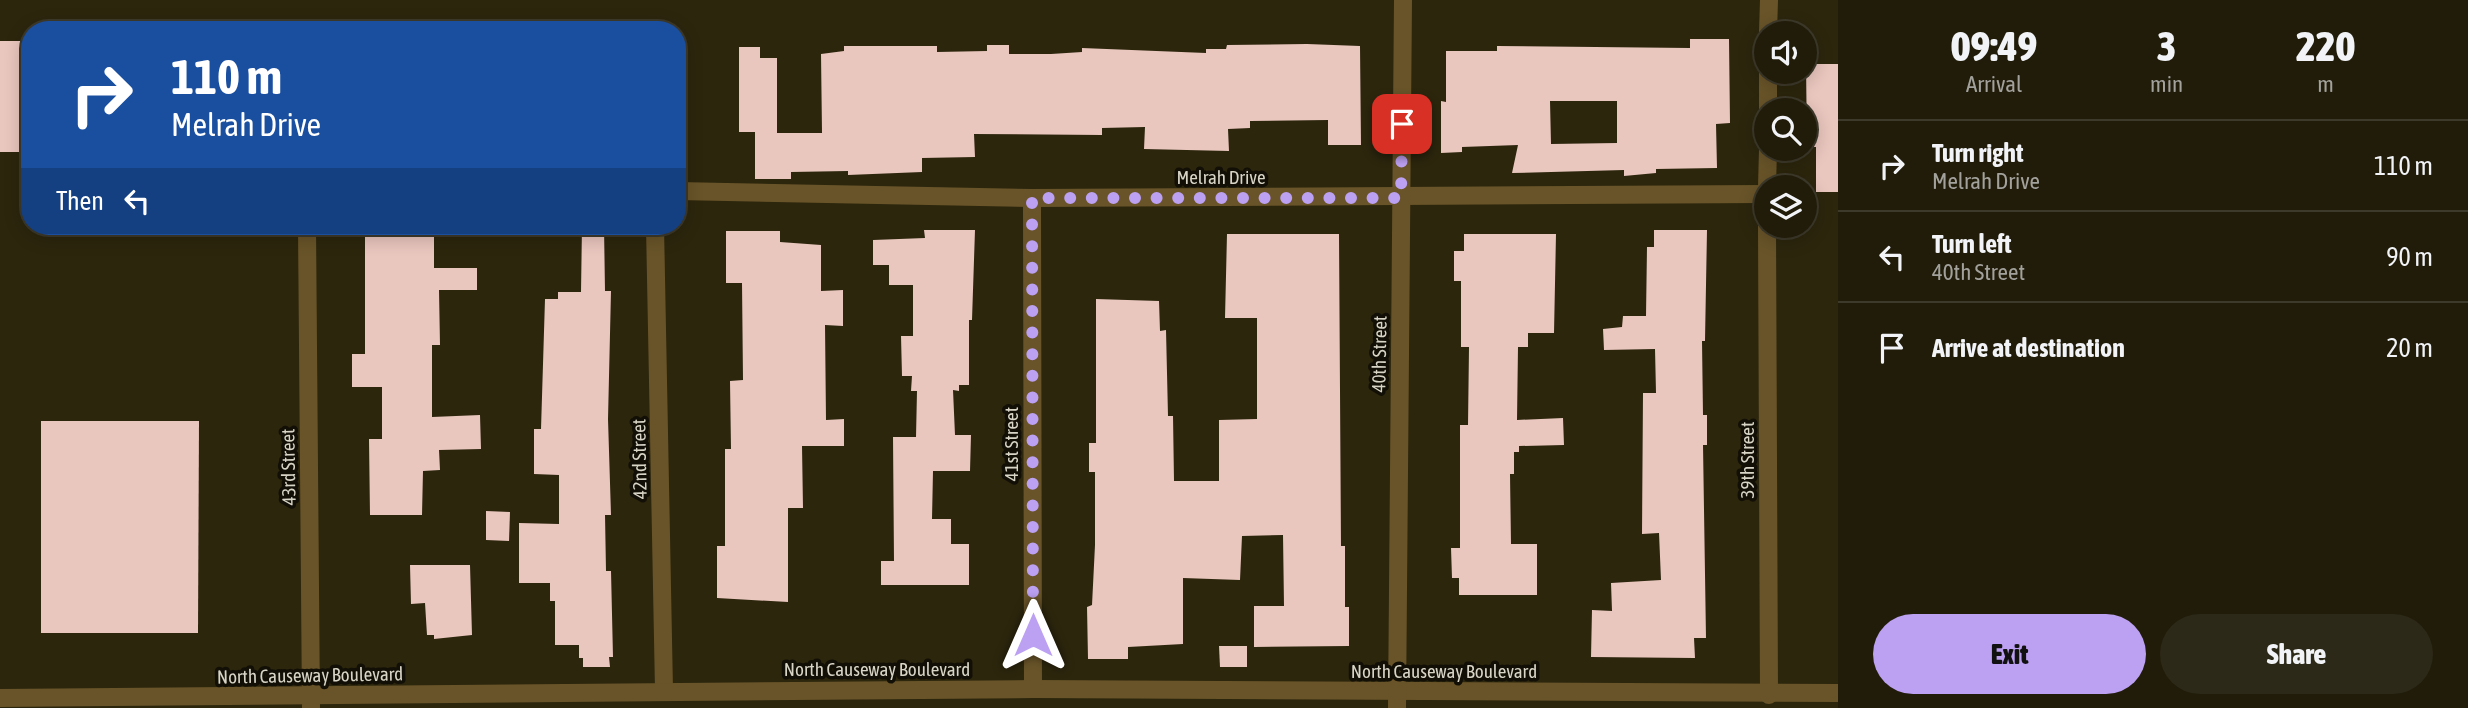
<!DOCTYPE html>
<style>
:root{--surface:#211c0a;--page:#2d2918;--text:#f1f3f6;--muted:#a2a19c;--line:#3e3a2b;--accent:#bca0f2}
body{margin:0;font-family:"Asap Condensed",sans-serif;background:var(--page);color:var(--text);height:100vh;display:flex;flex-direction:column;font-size:26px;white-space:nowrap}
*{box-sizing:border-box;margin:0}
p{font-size:23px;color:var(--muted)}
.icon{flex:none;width:38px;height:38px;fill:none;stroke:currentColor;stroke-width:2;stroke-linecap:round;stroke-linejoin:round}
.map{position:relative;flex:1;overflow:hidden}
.panel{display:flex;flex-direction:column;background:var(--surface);width:630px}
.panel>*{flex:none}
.banner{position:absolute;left:21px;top:21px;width:665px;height:214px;border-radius:28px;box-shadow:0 4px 18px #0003,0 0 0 2px var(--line);background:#1a4fa0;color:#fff;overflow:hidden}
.controls{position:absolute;left:1754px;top:21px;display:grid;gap:14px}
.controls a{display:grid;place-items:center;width:63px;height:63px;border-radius:50%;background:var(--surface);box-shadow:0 4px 18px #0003,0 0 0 2px var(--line);font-size:35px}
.pin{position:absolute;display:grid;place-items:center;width:60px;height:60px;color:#fff;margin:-30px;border-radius:14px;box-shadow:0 4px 10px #0006}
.me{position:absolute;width:77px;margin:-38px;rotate:0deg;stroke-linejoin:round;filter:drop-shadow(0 0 5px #0008)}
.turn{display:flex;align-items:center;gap:24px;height:147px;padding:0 35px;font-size:32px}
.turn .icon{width:91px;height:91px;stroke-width:2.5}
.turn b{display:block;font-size:49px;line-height:60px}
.then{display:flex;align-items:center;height:66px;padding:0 35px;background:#0003;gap:14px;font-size:26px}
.eta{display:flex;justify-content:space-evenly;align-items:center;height:119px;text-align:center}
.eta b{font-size:42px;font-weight:800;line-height:49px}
.action{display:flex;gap:14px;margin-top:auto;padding:14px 35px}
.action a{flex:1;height:80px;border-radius:42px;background:var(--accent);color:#111;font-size:28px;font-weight:800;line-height:80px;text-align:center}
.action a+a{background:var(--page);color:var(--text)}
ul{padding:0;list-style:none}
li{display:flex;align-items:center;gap:21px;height:91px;padding:0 35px;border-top:2px solid var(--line)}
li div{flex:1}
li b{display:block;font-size:26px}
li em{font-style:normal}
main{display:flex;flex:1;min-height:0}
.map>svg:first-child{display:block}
.building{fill:#e9c6be;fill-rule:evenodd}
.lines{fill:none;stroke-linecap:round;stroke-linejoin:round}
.minor{stroke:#695429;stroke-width:18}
.route{stroke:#bca0f2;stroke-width:12;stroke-dasharray:0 21.6}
.labels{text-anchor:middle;stroke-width:7;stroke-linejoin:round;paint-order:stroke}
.street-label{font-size:19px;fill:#d8d5c7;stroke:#120f06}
</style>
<main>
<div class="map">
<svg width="1838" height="708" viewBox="0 0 1838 708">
<rect width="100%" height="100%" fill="#2c260d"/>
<g class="building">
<path d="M 1690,39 L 1729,39 L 1730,123 L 1716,124 L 1717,168 L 1656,169 L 1656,173 L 1624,176 L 1624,170 L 1512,173 L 1518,145 L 1462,147 L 1462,152 L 1441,153 L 1441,101 L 1446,102 L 1446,51 L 1497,51 L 1497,46 L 1690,48 ZM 1550,101 L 1617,101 L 1617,143 L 1551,144 Z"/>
<path d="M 0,41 L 20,41 L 21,152 L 0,152 Z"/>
<path d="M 1307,44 L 1360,46 L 1361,145 L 1328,145 L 1328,120 L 1250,121 L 1250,128 L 1228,129 L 1229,151 L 1144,149 L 1145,127 L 1102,128 L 1102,135 L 974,134 L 975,157 L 922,158 L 922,172 L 848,175 L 848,171 L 791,172 L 791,179 L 755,179 L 755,132 L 739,132 L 739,47 L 760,47 L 760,58 L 777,58 L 777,133 L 822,133 L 821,54 L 844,51 L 844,46 L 937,46 L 937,52 L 987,51 L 987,45 L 1009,45 L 1009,54 L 1051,54 L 1082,52 L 1082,48 L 1206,53 L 1206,49 L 1226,49 L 1227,45 Z"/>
<path d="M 1806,64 L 1838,64 L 1838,192 L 1816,192 L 1816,147 L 1807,147 Z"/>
<path d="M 365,226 L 434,226 L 434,268 L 477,268 L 477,290 L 439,290 L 440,345 L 432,345 L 432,417 L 480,415 L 481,449 L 439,450 L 440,470 L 423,471 L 422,515 L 370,515 L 369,439 L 382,439 L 382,387 L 352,387 L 352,354 L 365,354 Z"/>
<path d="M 582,226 L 604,226 L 605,291 L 611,291 L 608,419 L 611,515 L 605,515 L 606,571 L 611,571 L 613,657 L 609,657 L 610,667 L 583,667 L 583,658 L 579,658 L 579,645 L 555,645 L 555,601 L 550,601 L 550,583 L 519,583 L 519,523 L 559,524 L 559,475 L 534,474 L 534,429 L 541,429 L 545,299 L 558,299 L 558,292 L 581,292 Z"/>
<path d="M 924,230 L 975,230 L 972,320 L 969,320 L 969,385 L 959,385 L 959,391 L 953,390 L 955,435 L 971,435 L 970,471 L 933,471 L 932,519 L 951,519 L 951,544 L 969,544 L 969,585 L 881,585 L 881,561 L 894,561 L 893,437 L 916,437 L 917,391 L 911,391 L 912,376 L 902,376 L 901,336 L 913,336 L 913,285 L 889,285 L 889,265 L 873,265 L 873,240 L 925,238 Z"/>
<path d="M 1654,230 L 1707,230 L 1705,341 L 1702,341 L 1703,415 L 1707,415 L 1707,445 L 1703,445 L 1706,638 L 1694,638 L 1695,658 L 1591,657 L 1592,610 L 1612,611 L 1611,583 L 1661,580 L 1659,533 L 1642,534 L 1643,393 L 1656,393 L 1655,349 L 1604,350 L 1603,329 L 1622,327 L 1623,316 L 1646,316 L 1647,247 L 1654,247 Z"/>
<path d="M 726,231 L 780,231 L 780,242 L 821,245 L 821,291 L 843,290 L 843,326 L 825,325 L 826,420 L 844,419 L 844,446 L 802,446 L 803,508 L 788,508 L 788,602 L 717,598 L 717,546 L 725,546 L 725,449 L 731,449 L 730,381 L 743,380 L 742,283 L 726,283 Z"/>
<path d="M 1227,234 L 1339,234 L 1341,546 L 1345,546 L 1345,607 L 1349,607 L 1349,646 L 1254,647 L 1254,606 L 1284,606 L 1283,535 L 1242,536 L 1240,580 L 1183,578 L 1183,644 L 1128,647 L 1128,659 L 1088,659 L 1087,607 L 1092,605 L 1095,545 L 1095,472 L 1089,472 L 1089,443 L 1096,443 L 1096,299 L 1159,301 L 1160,331 L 1166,330 L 1168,416 L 1173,416 L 1174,481 L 1219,481 L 1219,420 L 1257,419 L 1257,318 L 1225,318 Z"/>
<path d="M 1464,234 L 1556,234 L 1554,333 L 1528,333 L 1528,347 L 1518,347 L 1517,420 L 1563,418 L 1564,445 L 1519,446 L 1519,452 L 1514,452 L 1514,474 L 1510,474 L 1511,544 L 1537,544 L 1537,595 L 1459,595 L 1459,578 L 1452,578 L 1451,548 L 1460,548 L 1460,425 L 1468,425 L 1469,347 L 1461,347 L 1461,281 L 1454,281 L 1454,251 L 1464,251 Z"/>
<path d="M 41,421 L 199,421 L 198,633 L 41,633 Z"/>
<path d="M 486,511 L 510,512 L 509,541 L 486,540 Z"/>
<path d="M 410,565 L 470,565 L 472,635 L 434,639 L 434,635 L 427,635 L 425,603 L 411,604 Z"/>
<path d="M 1219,646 L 1247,646 L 1247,667 L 1220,667 Z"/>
</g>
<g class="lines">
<g class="minor">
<path d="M 1768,33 L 1769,0"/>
<path d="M 1768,110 L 1768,72"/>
<path d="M 1767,187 L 1768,149"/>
<path d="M 677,191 L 1032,198 L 1766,194"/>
<path d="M 1032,198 L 1033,689"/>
<path d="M 307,226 L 311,708"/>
<path d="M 655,226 L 664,690"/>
<path d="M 1767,226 L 1769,695"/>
<path d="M 0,698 L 1033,689 L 1838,693"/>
<path d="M 1397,708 L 1403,0"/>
</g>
</g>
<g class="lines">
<path class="route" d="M 1033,635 L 1032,198 L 1401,198 L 1402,124"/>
</g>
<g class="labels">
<g class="street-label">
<text x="1221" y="184">Melrah Drive</text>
<text transform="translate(1379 354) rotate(-89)" y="7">40th Street</text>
<text transform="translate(1011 444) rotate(-90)" y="7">41st Street</text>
<text transform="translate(639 459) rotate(-91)" y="7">42nd Street</text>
<text transform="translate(1747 460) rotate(-90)" y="7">39th Street</text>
<text transform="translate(288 467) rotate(-91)" y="7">43rd Street</text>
<text x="877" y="676">North Causeway Boulevard</text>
<text x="1444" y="678">North Causeway Boulevard</text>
<text transform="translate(310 675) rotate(-1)" y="7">North Causeway Boulevard</text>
</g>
</g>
</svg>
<div class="controls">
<a><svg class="icon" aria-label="sound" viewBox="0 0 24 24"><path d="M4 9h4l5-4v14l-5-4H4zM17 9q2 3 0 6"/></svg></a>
<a><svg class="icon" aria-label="search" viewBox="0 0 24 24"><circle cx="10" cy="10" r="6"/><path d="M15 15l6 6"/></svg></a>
<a><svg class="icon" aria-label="layers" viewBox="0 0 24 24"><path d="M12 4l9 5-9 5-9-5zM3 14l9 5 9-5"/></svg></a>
</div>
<div class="pin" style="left:1402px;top:124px;background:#d93025"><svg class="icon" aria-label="arrive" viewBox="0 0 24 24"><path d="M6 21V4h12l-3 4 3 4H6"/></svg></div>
<svg class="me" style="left:1033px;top:635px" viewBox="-20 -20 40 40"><path d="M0-17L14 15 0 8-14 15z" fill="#bca0f2" stroke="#fff" stroke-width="4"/></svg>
<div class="banner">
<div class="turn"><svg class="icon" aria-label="right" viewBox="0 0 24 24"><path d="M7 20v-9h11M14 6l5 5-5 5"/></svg><div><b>110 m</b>Melrah Drive</div></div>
<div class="then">Then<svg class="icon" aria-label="left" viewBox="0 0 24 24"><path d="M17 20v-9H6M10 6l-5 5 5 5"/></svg></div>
</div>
</div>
<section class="panel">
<div class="eta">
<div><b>09:49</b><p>Arrival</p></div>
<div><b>3</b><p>min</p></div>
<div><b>220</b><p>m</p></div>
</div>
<ul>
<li><svg class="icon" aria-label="right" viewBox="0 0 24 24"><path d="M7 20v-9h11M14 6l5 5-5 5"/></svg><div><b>Turn right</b><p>Melrah Drive</p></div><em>110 m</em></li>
<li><svg class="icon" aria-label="left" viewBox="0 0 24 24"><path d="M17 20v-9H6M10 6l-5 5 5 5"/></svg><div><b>Turn left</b><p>40th Street</p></div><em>90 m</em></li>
<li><svg class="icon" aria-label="arrive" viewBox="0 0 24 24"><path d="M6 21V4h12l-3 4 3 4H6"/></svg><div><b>Arrive at destination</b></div><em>20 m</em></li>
</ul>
<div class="action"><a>Exit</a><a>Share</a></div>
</section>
</main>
